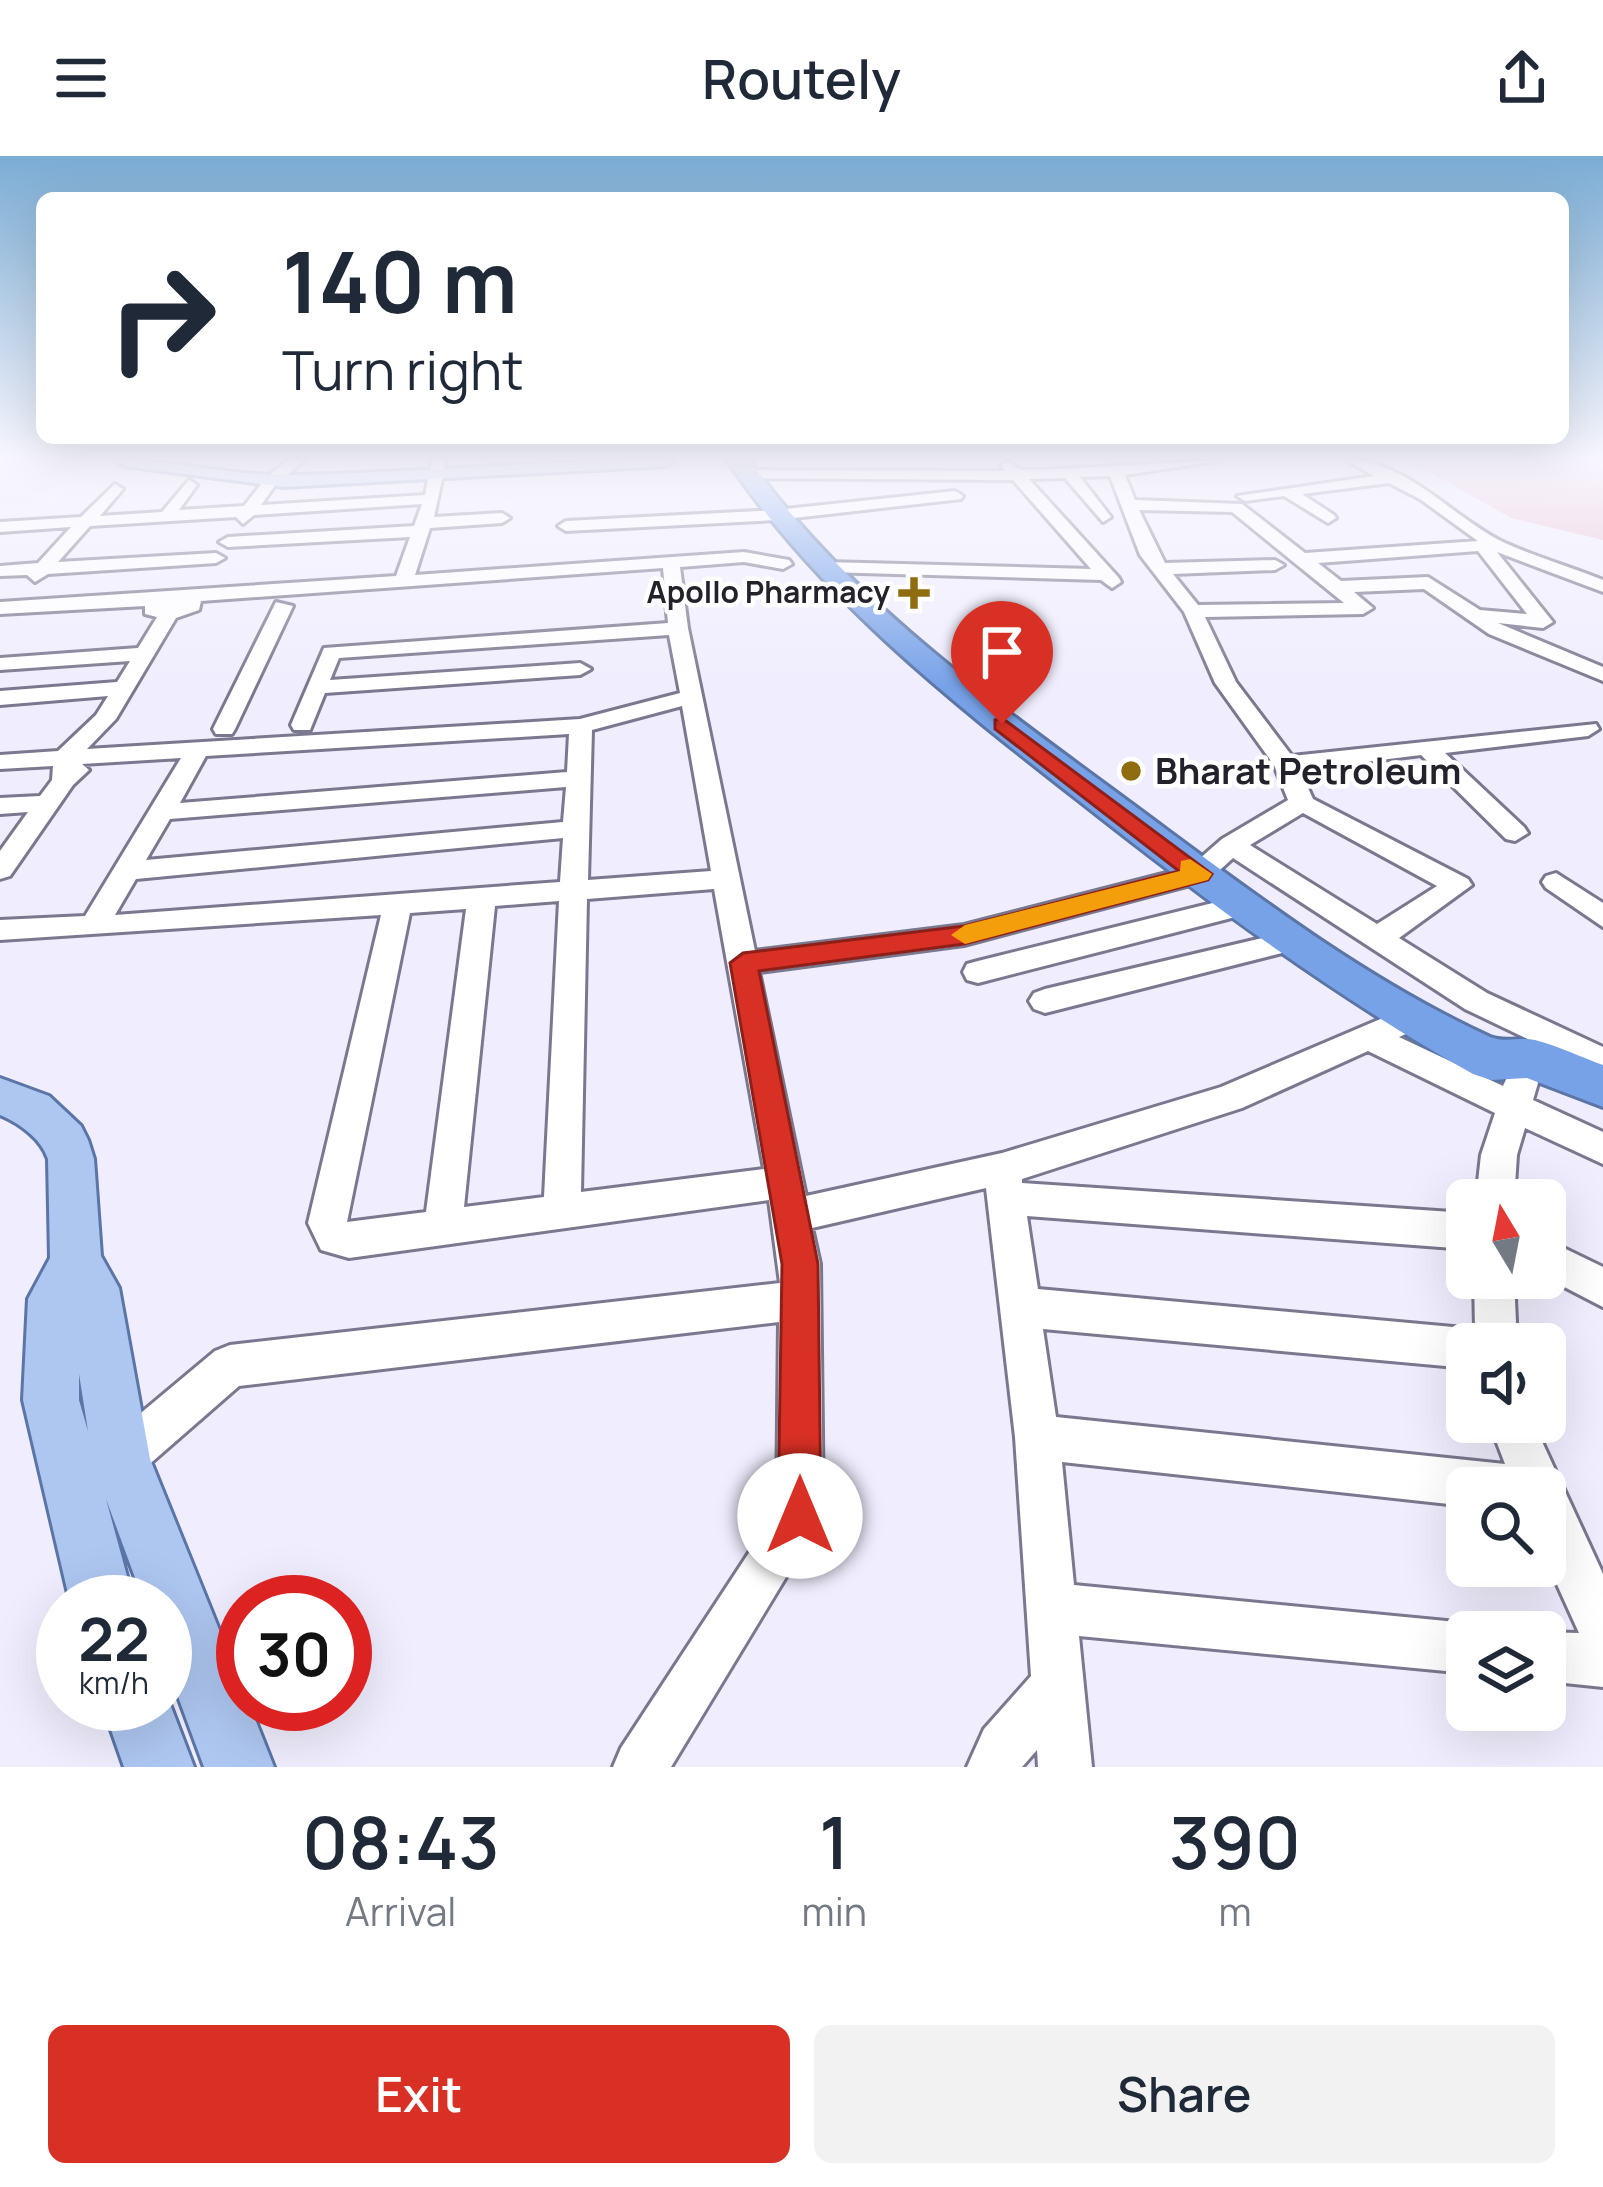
<!DOCTYPE html>
<style>
:root{--surface:#fff;--page:#f2f2f3;--text:#1f2937;--muted:#747a83;--accent:#d93025}
body{margin:0;font-family:Manrope,sans-serif;background:var(--page);color:var(--text);height:100vh;display:flex;flex-direction:column;font-size:45px;white-space:nowrap}
*{box-sizing:border-box;margin:0}
p{font-size:39px;color:var(--muted)}
.icon{flex:none;width:66px;height:66px;fill:none;stroke:currentColor;stroke-width:2;stroke-linecap:round;stroke-linejoin:round}
.map{position:relative;height:1611px;overflow:hidden}
.panel{display:flex;flex-direction:column;background:var(--surface);flex:1}
.panel>*{flex:none}
.guide{position:absolute;left:36px;top:36px;width:1533px;height:252px;border-radius:18px;box-shadow:0 12px 48px #0002;background:#fff;color:var(--text);overflow:hidden}
.needle{width:78px;rotate:350deg}
.tools{position:absolute;left:1446px;top:1023px;display:grid;gap:24px}
.tools a{display:grid;place-items:center;width:120px;height:120px;border-radius:18px;background:var(--surface);box-shadow:0 12px 48px #0002;font-size:60px}
.speed{position:absolute;left:36px;top:1419px;display:flex;gap:24px;font-size:60px;font-weight:700;text-align:center}
.speed>*{display:grid;place-content:center;width:156px;height:156px;border-radius:50%;background:var(--surface);box-shadow:0 12px 48px #0002;line-height:1}
.speed small{font-size:30px;font-weight:400}
.speed .limit{border:18px solid #d22;background:#fff;color:#111}
.pin{position:absolute;display:grid;place-items:center;width:102px;height:102px;color:#fff;margin:-123px -51px;border-radius:50% 50% 50% 0;rotate:-45deg;box-shadow:0 0 12px #0007}
.pin .icon{rotate:45deg}
.me{position:absolute;width:132px;margin:-66px;rotate:0deg;stroke-linejoin:round;filter:drop-shadow(0 0 9px #0008)}
.turn{display:flex;align-items:center;gap:42px;height:252px;padding:0 48px;font-size:54px}
.turn .icon{width:156px;height:156px;stroke-width:2.5}
.turn b{display:block;font-size:84px;line-height:102px}
.eta{display:flex;justify-content:space-evenly;align-items:center;height:204px;text-align:center}
.eta b{font-size:72px;font-weight:600;line-height:84px}
.action{display:flex;gap:24px;margin-top:auto;padding:24px 48px}
.action a{flex:1;height:138px;border-radius:18px;background:var(--accent);color:#fff;font-size:48px;font-weight:600;line-height:138px;text-align:center}
.action a+a{background:var(--page);color:var(--text)}
header{display:flex;justify-content:space-between;align-items:center;height:156px;padding:0 48px;background:var(--surface);font-size:54px;font-weight:600}
.map>svg:first-child{display:block}
.built{fill:#e6e3fd}
.green{fill:#eac1d2}
.lines{fill:none;stroke-linecap:round;stroke-linejoin:round}
.minor-casing{stroke:#7a788e;stroke-width:6}
.major-casing{stroke:#5a75a6;stroke-width:6}
.highway-casing{stroke:#5a75a6;stroke-width:6}
.minor{fill:#fff;fill-rule:evenodd}
.major{fill:#aec7f1;fill-rule:evenodd}
.highway{fill:#78a2e8;fill-rule:evenodd}
.route{fill:#d93025;stroke:#8d1f18;stroke-width:3}
.slow{fill:#f59e0b}
.poi-dot{fill:#8f6c10;stroke:#fefefe;stroke-width:4.5}
.labels{text-anchor:middle;stroke-width:9;stroke-linejoin:round;paint-order:stroke}
.far-poi-label{font-size:30px;font-weight:bold;fill:#23222b;stroke:#fefefe;text-anchor:end}
.poi-label{font-size:36px;font-weight:bold;fill:#23222b;stroke:#fefefe;text-anchor:start}
</style>
<header><svg class="icon" aria-label="menu" viewBox="0 0 24 24"><path d="M4 6h16M4 12h16M4 18h16"/></svg>Routely<svg class="icon" aria-label="share" viewBox="0 0 24 24"><path d="M12 15V3M7 8l5-5 5 5M5 13v7h14v-7"/></svg></header>
<div class="map">
<svg width="1603" height="1611" viewBox="0 0 1603 1611">
<rect width="100%" height="100%" fill="#f0eefe"/>
<path class="built" d="M 86,304 L 34,347 L 0,348 L 0,304 Z"/>
<path class="green" d="M 1408,304 L 1603,304 L 1603,384 L 1511,362 Z"/>
<g class="lines">
<defs>
<g id="minor">
<path d="M 288,304 L 305,304 L 276,328 L 261,349 L 425,339 L 432,304 L 446,304 L 434,361 L 502,357 L 510,362 L 502,367 L 430,372 L 415,419 L 744,396 L 789,404 L 792,408 L 783,413 L 744,406 L 680,411 L 688,472 L 755,795 L 964,769 L 1190,711 L 1222,683 L 1288,644 L 1274,609 L 1215,527 L 1184,456 L 1140,399 L 1110,320 L 1080,321 L 1111,361 L 1103,366 L 1065,322 L 1029,323 L 1119,422 L 1121,426 L 1112,432 L 1101,424 L 826,416 L 817,411 L 826,406 L 1091,413 L 1013,324 L 745,322 L 737,317 L 740,314 L 1005,315 L 1001,309 L 1008,305 L 1021,314 L 1040,314 L 1223,304 L 1125,319 L 1135,344 L 1242,348 L 1305,397 L 1478,385 L 1420,343 L 1389,327 L 1302,338 L 1334,359 L 1336,362 L 1328,367 L 1284,340 L 1245,345 L 1237,340 L 1374,320 L 1346,304 C 1408,304 1452,362 1505,387 C 1536,401 1571,411 1603,424 L 1603,436 L 1497,396 L 1553,466 L 1543,472 L 1498,467 L 1603,511 L 1603,525 L 1489,478 L 1424,433 L 1354,436 L 1373,452 L 1363,458 L 1205,461 L 1236,526 L 1292,600 L 1596,568 L 1599,573 L 1588,580 L 1445,597 L 1524,671 L 1528,677 L 1515,685 L 1506,683 L 1421,599 L 1300,614 L 1313,643 L 1468,723 L 1472,729 L 1399,782 L 1487,837 L 1603,891 L 1603,919 L 1465,853 L 1233,702 L 1209,724 L 964,789 L 759,816 L 806,1040 L 1002,997 L 1221,931 L 1411,850 L 1422,853 L 1427,862 L 1422,871 L 1399,881 L 1503,930 L 1509,917 L 1521,913 L 1533,917 L 1538,927 L 1533,944 L 1603,976 L 1603,1008 L 1525,972 L 1517,999 L 1514,1044 L 1476,1044 L 1481,999 L 1495,957 L 1368,895 L 1242,952 L 1022,1023 L 1022,1027 L 1467,1057 L 1467,1093 L 1027,1060 L 1038,1133 L 1475,1173 L 1474,1122 L 1514,1122 L 1517,1188 L 1467,1188 L 1467,1212 L 1043,1173 L 1056,1261 L 1505,1308 L 1489,1266 L 1533,1266 L 1603,1418 L 1603,1531 L 1545,1525 L 1545,1476 L 1539,1476 L 1579,1477 L 1545,1402 L 1545,1332 L 1467,1332 L 1467,1350 L 1062,1306 L 1074,1429 L 1467,1467 L 1486,1476 L 1467,1476 L 1467,1517 L 1079,1480 L 1092,1611 L 1038,1611 L 1037,1594 L 1022,1611 L 967,1611 L 984,1573 L 1031,1520 L 1015,1281 L 986,1032 L 812,1072 L 820,1108 L 823,1360 L 671,1611 L 613,1611 L 621,1592 L 777,1354 L 779,1166 L 239,1230 L 137,1319 L 121,1326 L 105,1319 L 98,1303 L 105,1287 L 215,1195 L 230,1189 L 780,1127 L 769,1044 L 349,1102 L 321,1094 L 308,1067 L 381,759 L 0,784 L 0,764 L 85,760 L 181,602 L 82,608 L 89,614 L 73,629 L 10,720 L 0,723 L 0,695 L 28,656 L 0,658 L 0,642 L 40,640 L 52,624 L 53,610 L 0,613 L 0,599 L 58,595 L 96,559 L 108,540 L 0,549 L 0,535 L 117,526 L 130,505 L 0,514 L 0,502 L 138,492 L 157,461 L 145,458 L 145,450 L 0,458 L 0,446 L 396,420 L 410,381 L 228,391 L 219,386 L 228,381 L 414,370 L 422,348 L 254,359 L 243,368 L 236,361 L 90,370 L 58,406 L 216,397 L 225,402 L 216,407 L 48,418 L 35,426 L 27,419 L 0,420 L 0,410 L 38,407 L 71,371 L 0,376 L 0,366 L 81,361 L 115,328 L 123,333 L 100,360 L 162,356 L 189,324 L 197,329 L 179,354 L 244,350 L 266,322 ZM 1139,354 L 1232,356 L 1344,447 L 1198,449 L 1173,418 L 1275,414 L 1284,409 L 1275,404 L 1165,407 ZM 1478,395 L 1527,458 L 1480,454 L 1428,421 L 1341,425 L 1318,407 ZM 663,412 L 668,467 L 324,492 L 291,569 L 294,574 L 310,574 L 325,537 L 580,519 L 591,513 L 580,507 L 330,524 L 339,502 L 669,479 L 680,537 L 580,563 L 87,593 L 116,563 L 176,462 L 199,454 L 201,445 ZM 682,550 L 711,715 L 588,724 L 592,574 ZM 569,578 L 567,616 L 180,647 L 206,600 ZM 566,631 L 563,666 L 146,704 L 170,663 ZM 1303,657 L 1437,730 L 1377,768 L 1250,689 ZM 563,682 L 560,726 L 115,759 L 136,723 ZM 714,733 L 764,1013 L 581,1036 L 587,743 ZM 559,745 L 544,1041 L 464,1051 L 495,750 ZM 466,753 L 426,1056 L 347,1066 L 410,757 Z"/>
<path d="M 955,335 L 963,340 L 961,343 L 776,364 L 566,375 L 558,370 L 566,365 L 776,354 Z"/>
<path d="M 276,446 L 293,450 L 235,573 L 232,578 L 216,578 L 213,573 Z"/>
<path d="M 1556,717 L 1603,747 L 1603,771 L 1546,732 L 1542,726 L 1546,720 Z"/>
<path d="M 1241,740 L 1251,743 L 1255,750 L 1251,757 L 978,827 L 967,824 L 963,816 L 967,808 L 978,805 Z"/>
<path d="M 1292,775 L 1307,785 L 1302,792 L 1045,857 L 1034,853 L 1029,845 L 1034,837 L 1045,833 Z"/>
<path d="M 1545,1083 L 1603,1111 L 1603,1151 L 1545,1121 Z"/>
</g>
<g id="major">
<path d="M 115,304 C 174,304 232,320 289,319 C 418,317 547,304 676,304 L 667,310 L 284,331 L 124,310 Z"/>
<path d="M 0,922 L 49,940 L 81,970 L 88,984 L 94,1003 L 101,1100 L 119,1132 L 150,1303 L 243,1533 L 243,1548 L 249,1548 L 274,1611 L 204,1611 L 165,1505 L 165,1446 L 144,1446 L 106,1343 L 134,1446 L 70,1446 L 23,1244 L 28,1143 L 50,1102 L 48,1003 C 41,982 19,967 0,959 ZM 79,1218 L 88,1275 L 79,1244 Z"/>
<path d="M 165,1535 L 194,1611 L 124,1611 L 102,1548 L 165,1548 Z"/>
</g>
<path id="highway" d="M 727,304 L 749,304 C 851,447 1001,551 1140,654 C 1251,736 1364,823 1490,881 C 1504,887 1520,881 1535,884 C 1558,890 1581,901 1603,909 L 1603,951 L 1527,922 L 1491,924 L 1473,918 C 1331,838 1206,745 1078,644 C 950,544 818,440 727,304 Z"/>
</defs>
<use href="#minor" class="minor-casing"/>
<use href="#major" class="major-casing"/>
<use href="#highway" class="highway-casing"/>
<use href="#minor" class="minor"/>
<use href="#major" class="major"/>
<use href="#highway" class="highway"/>
</g>
<linearGradient id="sky" x2="0" y2="1"><stop stop-color="#7bacd4"/><stop offset="0.57" stop-color="#f8f7ff"/><stop offset="1" stop-color="#f8f7ff" stop-opacity="0"/></linearGradient>
<rect width="1603" height="530" fill="url(#sky)"/>
<path class="route" d="M 1002,562 L 1212,718 L 1208,724 L 964,788 L 759,815 L 818,1108 L 821,1360 L 815,1375 L 800,1382 L 785,1375 L 778,1360 L 782,1108 L 730,807 L 743,797 L 964,770 L 1179,715 L 995,573 L 995,564 Z"/>
<path class="slow" d="M 1190,703 L 1212,718 L 1208,724 L 965,788 L 951,779 L 965,769 L 1180,715 L 1181,705 Z"/>
<g class="poi-dot">
<path d="M908 419h12v12h12v12h-12v12h-12v-12h-12v-12h12z"/>
<circle cx="1131" cy="615" r="12"/>
</g>
<g class="labels">
<g class="far-poi-label">
<text x="890" y="447">Apollo Pharmacy</text>
</g>
<g class="poi-label">
<text x="1155" y="628">Bharat Petroleum</text>
</g>
</g>
</svg>
<div class="tools">
<a><svg class="needle" viewBox="-14 -14 28 28"><path d="M0-13l5 13h-10z" fill="#e53935"/><path d="M0 13l5-13h-10z" fill="#747a83"/></svg></a>
<a><svg class="icon" aria-label="sound" viewBox="0 0 24 24"><path d="M4 9h4l5-4v14l-5-4H4zM17 9q2 3 0 6"/></svg></a>
<a><svg class="icon" aria-label="search" viewBox="0 0 24 24"><circle cx="10" cy="10" r="6"/><path d="M15 15l6 6"/></svg></a>
<a><svg class="icon" aria-label="layers" viewBox="0 0 24 24"><path d="M12 4l9 5-9 5-9-5zM3 14l9 5 9-5"/></svg></a>
</div>
<div class="speed"><div>22<small>km/h</small></div><div class="limit">30</div></div>
<div class="pin" style="left:1002px;top:568px;background:#d93025"><svg class="icon" aria-label="arrive" viewBox="0 0 24 24"><path d="M6 21V4h12l-3 4 3 4H6"/></svg></div>
<svg class="me" style="left:800px;top:1360px" viewBox="-20 -20 40 40"><circle r="19" fill="#fff"/><path d="M0-13L10 11 0 6-10 11z" fill="#d93025"/></svg>
<div class="guide">
<div class="turn"><svg class="icon" aria-label="right" viewBox="0 0 24 24"><path d="M7 20v-9h11M14 6l5 5-5 5"/></svg><div><b>140 m</b>Turn right</div></div>
</div>
</div>
<section class="panel">
<div class="eta">
<div><b>08:43</b><p>Arrival</p></div>
<div><b>1</b><p>min</p></div>
<div><b>390</b><p>m</p></div>
</div>
<div class="action"><a>Exit</a><a>Share</a></div>
</section>
